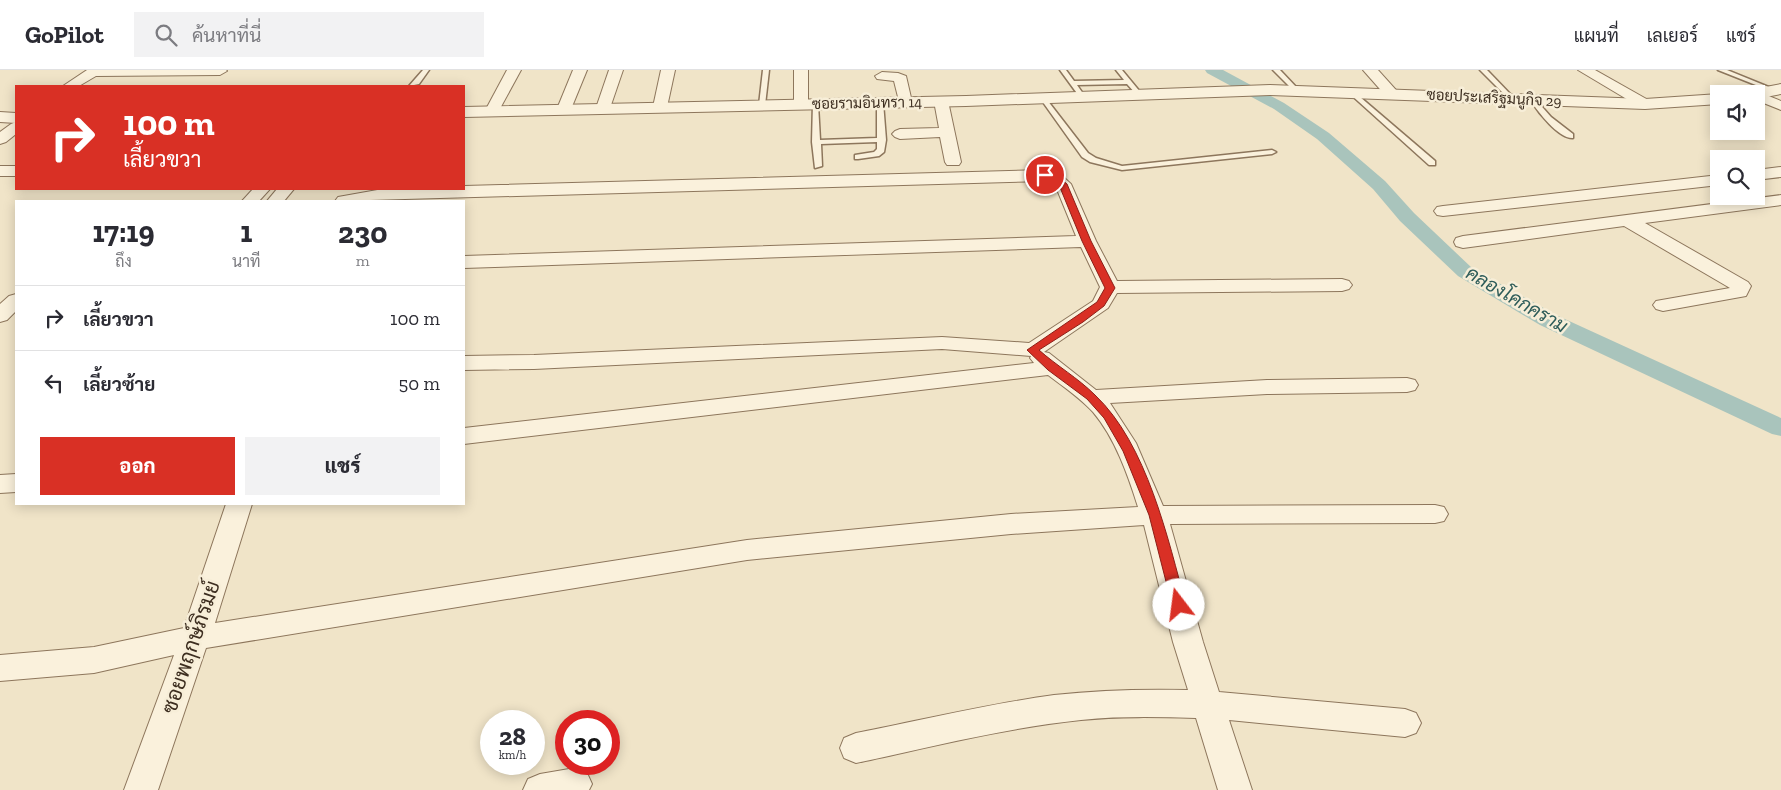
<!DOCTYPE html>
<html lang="th">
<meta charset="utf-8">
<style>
:root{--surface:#fff;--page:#f2f2f3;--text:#2b2b33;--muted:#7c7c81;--line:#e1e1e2;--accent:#d93025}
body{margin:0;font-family:"Zilla Slab",Sarabun,serif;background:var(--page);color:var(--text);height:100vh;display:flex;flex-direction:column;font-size:19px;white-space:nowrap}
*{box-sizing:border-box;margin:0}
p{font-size:16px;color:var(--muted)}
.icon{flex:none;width:28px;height:28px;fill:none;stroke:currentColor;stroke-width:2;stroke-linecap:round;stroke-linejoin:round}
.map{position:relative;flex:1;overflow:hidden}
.panel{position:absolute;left:15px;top:130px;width:450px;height:305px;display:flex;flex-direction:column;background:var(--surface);border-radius:0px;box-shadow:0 2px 12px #0003}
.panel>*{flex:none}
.banner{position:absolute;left:15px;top:15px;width:450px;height:105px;border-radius:0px;box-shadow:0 2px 12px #0003;background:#d93025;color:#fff;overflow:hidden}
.tools{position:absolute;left:1710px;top:15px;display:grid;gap:10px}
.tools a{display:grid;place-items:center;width:55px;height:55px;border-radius:0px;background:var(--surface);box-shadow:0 2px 12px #0003;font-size:25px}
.speed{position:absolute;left:480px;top:640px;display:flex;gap:10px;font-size:25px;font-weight:700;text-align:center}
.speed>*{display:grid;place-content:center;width:65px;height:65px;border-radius:50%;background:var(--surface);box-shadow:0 2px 12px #0003;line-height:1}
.speed small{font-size:12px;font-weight:400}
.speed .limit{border:8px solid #d22;background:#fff;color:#111}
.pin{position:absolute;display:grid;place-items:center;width:42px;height:42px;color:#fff;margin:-21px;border:2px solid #fff;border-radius:50%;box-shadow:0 1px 5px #0007}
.me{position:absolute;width:55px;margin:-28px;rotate:345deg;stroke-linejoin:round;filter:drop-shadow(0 0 4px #0008)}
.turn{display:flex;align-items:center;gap:18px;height:105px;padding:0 25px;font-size:22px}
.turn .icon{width:65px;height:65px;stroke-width:2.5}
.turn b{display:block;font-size:35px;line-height:42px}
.eta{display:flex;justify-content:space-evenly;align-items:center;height:85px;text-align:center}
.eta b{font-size:30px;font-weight:800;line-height:35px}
.button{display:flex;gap:10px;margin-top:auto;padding:10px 25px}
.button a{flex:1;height:58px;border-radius:0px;background:var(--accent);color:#fff;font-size:20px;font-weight:800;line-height:58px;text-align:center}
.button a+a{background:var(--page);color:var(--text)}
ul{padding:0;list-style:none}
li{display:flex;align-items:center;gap:15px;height:65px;padding:0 25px;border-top:1px solid var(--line)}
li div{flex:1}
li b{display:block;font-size:19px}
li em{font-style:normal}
header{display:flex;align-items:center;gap:30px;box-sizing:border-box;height:70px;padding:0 25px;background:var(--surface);border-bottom:1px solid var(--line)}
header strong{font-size:24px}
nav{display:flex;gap:28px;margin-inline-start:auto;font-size:18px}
.search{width:350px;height:45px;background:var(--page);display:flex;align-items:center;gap:12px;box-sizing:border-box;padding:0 18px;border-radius:0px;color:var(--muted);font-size:19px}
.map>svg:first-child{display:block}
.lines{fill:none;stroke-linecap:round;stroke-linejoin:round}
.canal{fill:#a9c4bc;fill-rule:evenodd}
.service-casing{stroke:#8d765c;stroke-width:3}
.minor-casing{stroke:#8d765c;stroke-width:2}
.tertiary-casing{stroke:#8d765c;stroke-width:2}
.service{fill:#faf1dc;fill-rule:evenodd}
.minor{fill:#faf1dc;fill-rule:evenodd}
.tertiary{fill:#faf1dc;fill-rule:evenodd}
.route{fill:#d93025;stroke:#8d1f18}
.labels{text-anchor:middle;stroke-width:5;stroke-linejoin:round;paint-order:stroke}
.far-street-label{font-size:15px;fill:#3d2e20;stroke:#f7eed8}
.water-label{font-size:19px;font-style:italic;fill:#2f5d5a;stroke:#f7eed8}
.near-street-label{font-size:21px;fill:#3d2e20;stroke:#f7eed8}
</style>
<header>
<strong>GoPilot</strong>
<div class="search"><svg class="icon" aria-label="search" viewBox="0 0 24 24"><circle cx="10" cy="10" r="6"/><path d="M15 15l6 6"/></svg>ค้นหาที่นี่</div>
<nav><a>แผนที่</a><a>เลเยอร์</a><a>แชร์</a></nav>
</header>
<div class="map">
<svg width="1781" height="720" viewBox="0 0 1781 720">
<rect width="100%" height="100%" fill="#f0e4c8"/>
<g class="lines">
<path class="canal" d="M 1205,0 L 1223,0 L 1284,33 L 1329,63 L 1385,111 L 1414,143 L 1472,198 L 1556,245 L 1781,348 L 1781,366 L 1772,364 L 1540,255 L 1458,206 L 1400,151 L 1373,119 L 1317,69 L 1274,39 L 1207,3 Z"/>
<defs>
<g id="service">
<path d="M 423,0 L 429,0 L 419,14 L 409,16 Z"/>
<path d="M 763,0 L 769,0 L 765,35 L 762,37 L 759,35 Z"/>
<path d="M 1060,0 L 1066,0 L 1074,11 L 1124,10 L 1116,0 L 1122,0 L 1141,23 L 1136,24 L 1127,14 L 1077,15 L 1084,25 L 1079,26 Z"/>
<path d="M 1273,0 L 1280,0 L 1298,19 L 1298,21 L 1294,21 Z"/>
<path d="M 1480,0 L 1487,0 L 1515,29 L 1515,31 L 1511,31 Z"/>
<path d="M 1718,0 L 1727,0 L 1776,20 L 1771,21 Z"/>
<path d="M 1349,21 L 1353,21 L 1435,91 L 1435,95 L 1429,95 L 1349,23 Z"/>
<path d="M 1040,26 L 1044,26 L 1088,83 L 1096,88 L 1122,96 L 1272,80 L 1276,82 L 1272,84 L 1122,100 L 1090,92 L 1082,87 L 1040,28 Z"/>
<path d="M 880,30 L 883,32 L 886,70 L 884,82 L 879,86 L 858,89 L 855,89 L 855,85 L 874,82 L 877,79 L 877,72 L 821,74 L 822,96 L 815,98 L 812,72 L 813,33 L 818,34 L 820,70 L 877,68 L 877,32 Z"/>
<path d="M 1532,30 L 1536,30 L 1551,47 L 1573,64 L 1573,68 C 1559,69 1538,42 1531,31 Z"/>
</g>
<g id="minor">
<path d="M 87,0 L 226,0 L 227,1 L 220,5 L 96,6 L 79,16 L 63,16 Z"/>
<path d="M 507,0 L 521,0 L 497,44 L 487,44 L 485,41 Z"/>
<path d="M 573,0 L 587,0 L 571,39 L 569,42 L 559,42 L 557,39 Z"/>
<path d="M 609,0 L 623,0 L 610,38 L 608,41 L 598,41 L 596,38 Z"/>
<path d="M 661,0 L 675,0 L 667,37 L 665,40 L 655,40 L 653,37 Z"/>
<path d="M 794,0 L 808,0 L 808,34 L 806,37 L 796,37 L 794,34 Z"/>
<path d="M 1363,0 L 1378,0 L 1396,20 L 1398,23 L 1396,26 L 1386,26 Z"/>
<path d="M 1578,0 L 1595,0 L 1650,31 L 1652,34 L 1650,37 L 1640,37 Z"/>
<path d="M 882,2 L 898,3 L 906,6 L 912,32 L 910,35 L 900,35 L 894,11 L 877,9 L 875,6 Z"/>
<path d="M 1756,21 L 1781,31 L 1781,40 L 1756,30 L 1756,24 L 1750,24 Z"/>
<path d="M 941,27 L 946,28 L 948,31 L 961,92 L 959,95 L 947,95 L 945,92 L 940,67 L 900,69 L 895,67 L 892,64 L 895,61 L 900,59 L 939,58 L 934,31 L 936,28 Z"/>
<path d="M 16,52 L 16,64 L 6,72 L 0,74 L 0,62 L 11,54 Z"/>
<rect x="0" y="96" width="16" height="10"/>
<path d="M 1781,97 L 1781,107 L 1756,110 L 1756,100 Z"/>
<path d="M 1045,100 L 1059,103 L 1071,114 L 1096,171 L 1117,211 L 1342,209 L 1349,211 L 1352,215 L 1349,219 L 1342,221 L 1117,223 L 1108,238 L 1044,282 L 1049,283 L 1096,320 L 1267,310 L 1407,308 L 1415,310 L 1418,315 L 1415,320 L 1407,322 L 1267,324 L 1110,333 L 1136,373 L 1163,436 L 1435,435 L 1444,437 L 1448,444 L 1444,451 L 1435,453 L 1170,454 L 1203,572 L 1219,622 L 1405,639 L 1416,643 L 1421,653 L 1416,663 L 1405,667 L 1229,650 L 1252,720 L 1218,720 L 1196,648 C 1158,647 1120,646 1081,650 C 1005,658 931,677 856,693 L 844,688 L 840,678 L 844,668 L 856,663 C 922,650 988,634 1054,625 C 1099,620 1143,619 1188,620 L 1173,572 L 1144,455 L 1011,464 L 747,490 L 206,578 L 158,720 L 124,720 L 174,585 L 94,603 L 0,611 L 0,585 L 94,577 L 184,558 L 226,434 L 252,434 L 215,553 L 747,470 L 1011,444 L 1138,437 C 1128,405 1115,368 1093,342 C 1080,328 1064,317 1048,305 L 464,374 L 464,358 L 1034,293 L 1030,288 L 1031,286 L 942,279 L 534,299 L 464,300 L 464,286 L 534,285 L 942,267 L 1029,273 L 1093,231 L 1100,217 L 1081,177 L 464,198 L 464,186 L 1076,166 L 1056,117 L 1047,111 L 335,131 L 338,127 L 383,119 L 464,119 L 464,116 Z"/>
<path d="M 1719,105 L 1719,115 L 1443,146 L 1437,145 L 1434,141 L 1437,137 L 1443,136 Z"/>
<path d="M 253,119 L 270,119 L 259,131 L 242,131 Z"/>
<path d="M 277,119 L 294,119 L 284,131 L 267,131 Z"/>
<path d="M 1781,125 L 1781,135 L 1645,153 L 1748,212 L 1751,216 L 1746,226 L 1663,241 L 1656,239 L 1653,235 L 1656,231 L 1730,218 L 1624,156 L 1463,178 L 1456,176 L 1454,172 L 1456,168 L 1463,166 Z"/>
<path d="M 16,224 L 16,241 L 7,250 L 0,252 L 0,234 L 9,226 Z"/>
<path d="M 16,404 L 16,422 L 0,423 L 0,405 Z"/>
<path d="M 575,698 L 587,703 L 592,714 L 589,720 L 523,720 L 528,709 L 540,704 Z"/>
</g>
<g id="tertiary">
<path d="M 1781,14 L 1781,24 L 1756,29 L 1756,24 L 1748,24 L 1750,20 Z"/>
<path d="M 1270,15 L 1645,29 L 1719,24 L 1719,34 L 1645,39 L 1270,25 L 966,36 L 464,47 L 464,37 L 966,26 Z"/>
<path d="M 0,42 L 16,43 L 16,53 L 0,52 Z"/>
</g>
</defs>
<use href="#service" class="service-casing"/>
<use href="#minor" class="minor-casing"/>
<use href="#tertiary" class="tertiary-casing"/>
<use href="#service" class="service"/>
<use href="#minor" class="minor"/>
<use href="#tertiary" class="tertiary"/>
</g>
<path class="route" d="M 1045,103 L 1056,105 L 1067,114 L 1091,171 L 1115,218 L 1104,236 L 1083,252 L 1039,280 C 1057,296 1078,308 1095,325 C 1147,374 1168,469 1186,535 L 1184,539 L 1179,541 L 1174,539 L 1172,535 L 1149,445 L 1123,381 L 1104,348 L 1087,329 L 1048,300 L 1027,280 L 1097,232 L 1105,218 L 1082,171 L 1059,115 L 1051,109 L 1042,107 L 1042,104 Z"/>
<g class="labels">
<g class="far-street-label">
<text transform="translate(1494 28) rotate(3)" y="5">ซอยประเสริฐมนูกิจ 29</text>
<text transform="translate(867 33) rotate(-1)" y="5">ซอยรามอินทรา 14</text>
</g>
<g class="water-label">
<text transform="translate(1517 229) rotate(30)" y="7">คลองโคกคราม</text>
</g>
<g class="near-street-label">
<text transform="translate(191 577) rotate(-71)" y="7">ซอยพฤกษ์ภิรมย์</text>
</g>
</g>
</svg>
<div class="tools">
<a><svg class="icon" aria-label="sound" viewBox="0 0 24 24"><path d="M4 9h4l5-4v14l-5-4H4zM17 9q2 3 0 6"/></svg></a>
<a><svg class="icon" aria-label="search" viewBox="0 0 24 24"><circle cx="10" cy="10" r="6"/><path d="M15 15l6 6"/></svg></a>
</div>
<div class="speed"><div>28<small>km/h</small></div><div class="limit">30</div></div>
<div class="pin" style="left:1045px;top:105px;background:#d93025"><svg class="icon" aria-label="arrive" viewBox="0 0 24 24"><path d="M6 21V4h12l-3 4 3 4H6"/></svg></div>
<svg class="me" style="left:1179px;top:535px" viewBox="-20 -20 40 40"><circle r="19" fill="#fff"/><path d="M0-13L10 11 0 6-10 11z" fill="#d93025"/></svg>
<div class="banner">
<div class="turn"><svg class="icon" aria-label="right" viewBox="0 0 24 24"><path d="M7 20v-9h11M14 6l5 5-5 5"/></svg><div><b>100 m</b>เลี้ยวขวา</div></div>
</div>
<section class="panel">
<div class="eta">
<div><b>17:19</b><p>ถึง</p></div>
<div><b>1</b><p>นาที</p></div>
<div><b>230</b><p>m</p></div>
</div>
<ul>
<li><svg class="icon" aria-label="right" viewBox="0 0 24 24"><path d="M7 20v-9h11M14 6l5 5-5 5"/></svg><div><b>เลี้ยวขวา</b></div><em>100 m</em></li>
<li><svg class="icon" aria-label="left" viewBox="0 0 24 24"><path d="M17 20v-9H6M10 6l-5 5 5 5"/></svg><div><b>เลี้ยวซ้าย</b></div><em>50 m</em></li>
</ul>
<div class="button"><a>ออก</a><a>แชร์</a></div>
</section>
</div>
